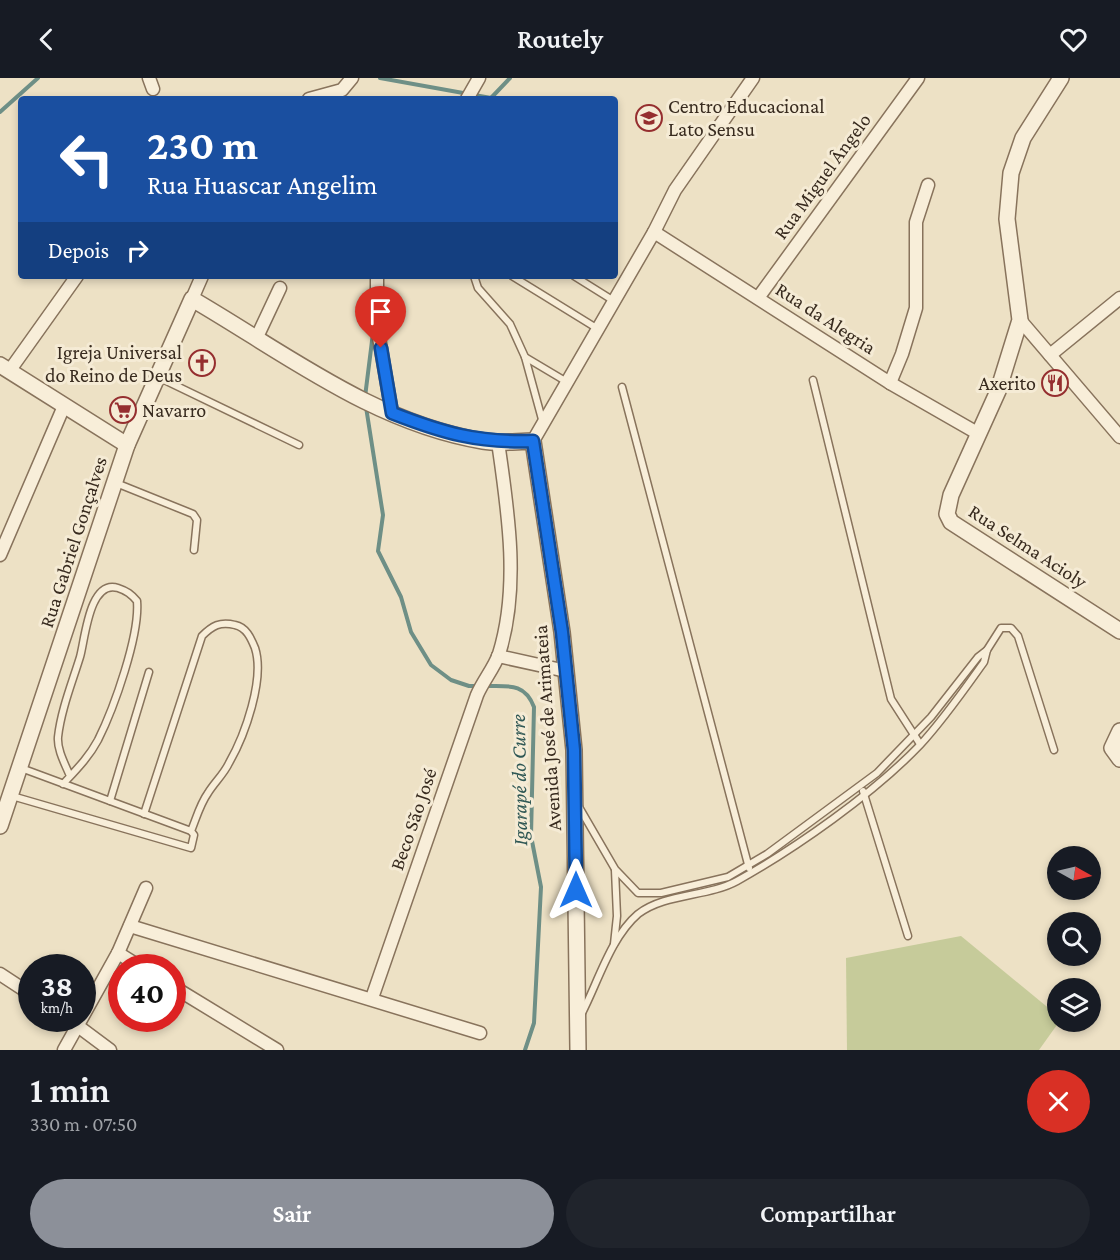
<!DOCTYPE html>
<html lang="pt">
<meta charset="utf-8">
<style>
:root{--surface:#171b24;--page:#20242c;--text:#f1f3f6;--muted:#9ea1a6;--accent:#8c9099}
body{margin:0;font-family:"Crimson Pro",serif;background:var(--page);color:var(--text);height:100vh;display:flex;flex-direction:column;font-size:22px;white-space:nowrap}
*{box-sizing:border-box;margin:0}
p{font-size:20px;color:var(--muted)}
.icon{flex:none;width:33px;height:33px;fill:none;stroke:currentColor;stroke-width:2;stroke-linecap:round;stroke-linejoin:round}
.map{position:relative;height:972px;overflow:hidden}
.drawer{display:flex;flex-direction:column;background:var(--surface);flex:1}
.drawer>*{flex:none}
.guide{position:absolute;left:18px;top:18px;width:600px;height:183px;border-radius:6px;box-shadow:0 3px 9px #0003;background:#1a4fa0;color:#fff;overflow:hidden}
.needle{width:39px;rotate:98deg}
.fabs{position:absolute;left:1047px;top:768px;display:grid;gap:12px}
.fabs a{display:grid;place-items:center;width:54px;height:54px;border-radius:50%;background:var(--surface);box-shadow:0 3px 9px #0003;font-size:30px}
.speed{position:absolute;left:18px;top:876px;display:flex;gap:12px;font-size:30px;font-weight:700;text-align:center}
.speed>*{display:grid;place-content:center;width:78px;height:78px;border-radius:50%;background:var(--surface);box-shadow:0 3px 9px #0003;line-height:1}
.speed small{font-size:15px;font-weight:400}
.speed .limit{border:9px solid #d22;background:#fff;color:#111}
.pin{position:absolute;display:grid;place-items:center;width:51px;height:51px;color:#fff;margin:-62px -26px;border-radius:50% 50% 50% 0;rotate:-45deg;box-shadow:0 0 6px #0007}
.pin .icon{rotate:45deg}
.me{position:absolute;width:66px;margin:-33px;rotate:0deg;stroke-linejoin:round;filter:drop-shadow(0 0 4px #0008)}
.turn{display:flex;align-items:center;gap:21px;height:126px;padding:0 30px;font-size:27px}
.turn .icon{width:78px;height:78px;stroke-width:2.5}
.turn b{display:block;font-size:42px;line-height:51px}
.then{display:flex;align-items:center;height:57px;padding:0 30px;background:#0003;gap:12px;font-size:22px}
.round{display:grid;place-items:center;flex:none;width:63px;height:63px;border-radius:32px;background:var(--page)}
.head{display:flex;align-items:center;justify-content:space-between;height:102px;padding:0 30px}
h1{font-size:36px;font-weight:600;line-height:45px}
.action{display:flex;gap:12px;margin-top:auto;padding:12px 30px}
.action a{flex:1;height:69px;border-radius:36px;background:var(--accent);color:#fff;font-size:24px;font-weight:600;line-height:69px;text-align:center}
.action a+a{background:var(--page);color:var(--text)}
header{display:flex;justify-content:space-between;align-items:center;height:78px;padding:0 30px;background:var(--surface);font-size:27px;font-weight:600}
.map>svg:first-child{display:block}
.grass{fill:#c6cb9a}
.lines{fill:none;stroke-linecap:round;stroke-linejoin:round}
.stream{stroke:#6e8f86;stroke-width:4}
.service-casing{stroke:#88735c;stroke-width:9}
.minor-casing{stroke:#88735c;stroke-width:15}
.tertiary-casing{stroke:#88735c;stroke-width:18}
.service{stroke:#f8eed9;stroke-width:6}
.minor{stroke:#f8eed9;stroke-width:12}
.tertiary{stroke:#f8eed9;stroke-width:15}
.route-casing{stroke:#114b97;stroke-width:15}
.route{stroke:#1a73e8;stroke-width:10}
.labels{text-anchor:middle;stroke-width:6;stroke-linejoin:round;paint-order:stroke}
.poi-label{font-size:20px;fill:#382b1f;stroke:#f5ebd5;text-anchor:start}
.street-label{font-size:20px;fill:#382b1f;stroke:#f5ebd5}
.water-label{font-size:21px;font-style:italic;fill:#2f5754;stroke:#f5ebd5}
</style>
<header><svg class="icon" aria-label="back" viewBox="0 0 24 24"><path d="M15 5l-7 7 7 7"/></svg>Routely<svg class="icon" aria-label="heart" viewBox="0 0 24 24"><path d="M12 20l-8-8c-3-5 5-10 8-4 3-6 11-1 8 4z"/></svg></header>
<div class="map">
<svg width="1120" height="972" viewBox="0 0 1120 972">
<rect width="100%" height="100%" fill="#ede1c5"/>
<path class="grass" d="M 961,858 L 1057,937 L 1059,944 L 1039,972 L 847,972 L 846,880 Z"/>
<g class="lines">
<g class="stream">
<path d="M 380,0 L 491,20 L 510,0"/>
<path d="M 0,34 L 38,0"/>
<path d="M 365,319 L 373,255"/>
<path d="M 366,329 L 383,437 L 378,473 L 401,519 L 411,554 L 431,587 L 451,602 L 469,608 L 478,608"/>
<path d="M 486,608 C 509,608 525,605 534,629 L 531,758 L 541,809 L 534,945 L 525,972"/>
</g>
<defs>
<g id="service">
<path d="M 474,198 L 478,210 L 510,246 L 525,279 L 567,304"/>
<path d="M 512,198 L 598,251"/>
<path d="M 574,198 L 614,223"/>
<path d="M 525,279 L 543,345"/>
<path d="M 158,299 L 299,367"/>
<path d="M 813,302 L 891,621 L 920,666"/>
<path d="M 622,309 L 749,790"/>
<path d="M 116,405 L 193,436 L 197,442 L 194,472"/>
<path d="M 21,690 L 191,753"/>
<path d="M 63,706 C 76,692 89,679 98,662 C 114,630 140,557 137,523 C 131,516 127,513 118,510 C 89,501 85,562 80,579 C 72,605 61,632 58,659 C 57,672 65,686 70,698"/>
<path d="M 863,713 L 908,858"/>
<path d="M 12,718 L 191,770 L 194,757 L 191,753 C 196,741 200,726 208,715 C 214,705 224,696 229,685 C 245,657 265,601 255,570 C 251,560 246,549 235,547 C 220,543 212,548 202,558 L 144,736"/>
<path d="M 110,723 L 149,594"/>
<path d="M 579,729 L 615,791 L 638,815 L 661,815 L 728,799 L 767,776 L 877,695 L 931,639 L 978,579 L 987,572"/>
<path d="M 614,866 L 617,838 L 615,792"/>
<path d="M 582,935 C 598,904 611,859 638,836 C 665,815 708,819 737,803 C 796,770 873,716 920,667 C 944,641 964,612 984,584 L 987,572 L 1001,550 L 1011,550 L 1018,558 L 1054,672"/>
</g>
<g id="minor">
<path d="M 149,0 L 153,11"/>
<path d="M 309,21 L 342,12 L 352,0"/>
<path d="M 467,21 L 479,0"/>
<path d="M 654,154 L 890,305 L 979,356"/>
<path d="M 377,198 L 377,248 L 392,335"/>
<path d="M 758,220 L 918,0"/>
<path d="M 192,221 L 202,198"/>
<path d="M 1020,242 L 1120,359"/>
<path d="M 257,259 L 280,210"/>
<path d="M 1050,277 L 1120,220"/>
<path d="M 10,292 L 77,198"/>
<path d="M 890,305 L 902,276 L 916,230 L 916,144 L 928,107"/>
<path d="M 533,363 L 654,154 L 675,112 L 753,0"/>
<path d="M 0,477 L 64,328"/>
<path d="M 498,578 L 566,593"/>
<path d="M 130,848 L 480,955"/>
<path d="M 118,875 L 142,890"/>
<path d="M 0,896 L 32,917"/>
<path d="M 172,908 L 277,972"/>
<path d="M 372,920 L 477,617 C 483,603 494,590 499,576 C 520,509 508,433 498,364"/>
<path d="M 67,940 L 110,972"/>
<path d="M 64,972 L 118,875 L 146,810"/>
</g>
<g id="tertiary">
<path d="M 1061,0 L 1023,60 L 1011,95 L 1007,141 L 1020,242 L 998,313 L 951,417 L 947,436 L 951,444 L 1120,553"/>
<path d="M 0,287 L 127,367"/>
<path d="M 1120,653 L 1112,670 L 1120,681"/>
<path d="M 0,748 L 127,367 L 192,221 C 285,275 374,345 483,363 C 500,366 517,363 533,363 L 562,554 L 574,672 L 578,972"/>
</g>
</defs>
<use href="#service" class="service-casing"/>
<use href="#minor" class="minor-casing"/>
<use href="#tertiary" class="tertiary-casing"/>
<use href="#service" class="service"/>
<use href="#minor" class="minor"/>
<use href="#tertiary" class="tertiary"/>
</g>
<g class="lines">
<defs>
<path id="route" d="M 381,270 L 392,335 C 443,355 478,365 533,363 L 562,554 L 574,672 L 576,812"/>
</defs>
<use href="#route" class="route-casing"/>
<use href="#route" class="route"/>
</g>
<defs>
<symbol id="school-ring" viewBox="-11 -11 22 22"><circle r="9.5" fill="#f5ebd5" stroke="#952e2f" stroke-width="1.5"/><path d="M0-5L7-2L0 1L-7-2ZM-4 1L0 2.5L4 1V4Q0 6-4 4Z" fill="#952e2f"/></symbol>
<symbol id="church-ring" viewBox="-11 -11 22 22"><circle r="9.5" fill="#f5ebd5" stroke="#952e2f" stroke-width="1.5"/><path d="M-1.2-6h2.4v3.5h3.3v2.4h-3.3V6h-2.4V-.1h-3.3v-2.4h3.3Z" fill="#952e2f"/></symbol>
<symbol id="restaurant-ring" viewBox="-11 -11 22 22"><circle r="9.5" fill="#f5ebd5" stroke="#952e2f" stroke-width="1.5"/><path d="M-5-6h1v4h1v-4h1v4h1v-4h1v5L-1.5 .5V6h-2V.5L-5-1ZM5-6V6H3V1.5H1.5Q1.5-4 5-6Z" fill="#952e2f"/></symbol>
<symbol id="supermarket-ring" viewBox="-11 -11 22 22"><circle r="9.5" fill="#f5ebd5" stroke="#952e2f" stroke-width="1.5"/><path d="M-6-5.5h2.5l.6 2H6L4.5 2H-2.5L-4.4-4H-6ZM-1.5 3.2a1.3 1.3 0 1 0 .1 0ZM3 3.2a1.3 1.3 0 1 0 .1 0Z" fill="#952e2f"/></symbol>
</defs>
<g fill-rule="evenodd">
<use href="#school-ring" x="634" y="25" width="30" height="30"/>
<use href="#church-ring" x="187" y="270" width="30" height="30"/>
<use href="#restaurant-ring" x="1040" y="290" width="30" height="30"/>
<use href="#supermarket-ring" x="108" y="317" width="30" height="30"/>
</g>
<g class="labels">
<g class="poi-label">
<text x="668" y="35">Centro Educacional<tspan x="668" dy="23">Lato Sensu</tspan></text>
<text x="182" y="281" text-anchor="end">Igreja Universal<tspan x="182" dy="23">do Reino de Deus</tspan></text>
<text x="1036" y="312" text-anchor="end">Axerito</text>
<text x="142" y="339">Navarro</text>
</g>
<g class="street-label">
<text transform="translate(822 98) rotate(-54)" y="7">Rua Miguel Ângelo</text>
<text transform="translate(826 240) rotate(33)" y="7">Rua da Alegria</text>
<text transform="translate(73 464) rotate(-72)" y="7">Rua Gabriel Gonçalves</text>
<text transform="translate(1028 468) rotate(33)" y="7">Rua Selma Acioly</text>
<text transform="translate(547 650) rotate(-94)" y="7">Avenida José de Arimateia</text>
<text transform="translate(413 741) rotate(-71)" y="7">Beco São José</text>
</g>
<g class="water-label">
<text transform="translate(519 702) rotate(-91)" y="7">Igarapé do Curre</text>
</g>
</g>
</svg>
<div class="fabs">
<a><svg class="needle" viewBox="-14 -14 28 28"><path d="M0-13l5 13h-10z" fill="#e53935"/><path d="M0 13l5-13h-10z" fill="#9ea1a6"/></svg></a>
<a><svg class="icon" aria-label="search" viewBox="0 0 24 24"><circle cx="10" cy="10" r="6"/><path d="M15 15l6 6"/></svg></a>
<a><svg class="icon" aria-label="layers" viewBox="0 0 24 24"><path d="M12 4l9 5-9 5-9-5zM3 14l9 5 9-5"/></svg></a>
</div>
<div class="speed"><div>38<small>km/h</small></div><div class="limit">40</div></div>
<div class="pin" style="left:381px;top:270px;background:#d93025"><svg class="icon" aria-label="arrive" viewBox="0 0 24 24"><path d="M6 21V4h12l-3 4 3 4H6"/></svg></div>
<svg class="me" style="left:576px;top:812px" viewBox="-20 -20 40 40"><path d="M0-17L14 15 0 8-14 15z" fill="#1a73e8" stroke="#fff" stroke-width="4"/></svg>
<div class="guide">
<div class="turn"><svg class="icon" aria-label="left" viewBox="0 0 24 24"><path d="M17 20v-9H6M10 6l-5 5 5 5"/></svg><div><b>230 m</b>Rua Huascar Angelim</div></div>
<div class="then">Depois<svg class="icon" aria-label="right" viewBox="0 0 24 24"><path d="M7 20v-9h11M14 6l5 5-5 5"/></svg></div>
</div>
</div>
<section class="drawer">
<div class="head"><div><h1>1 min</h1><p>330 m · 07:50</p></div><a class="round" style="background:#d93025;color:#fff"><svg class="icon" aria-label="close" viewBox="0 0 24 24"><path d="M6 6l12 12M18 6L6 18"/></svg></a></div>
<div class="action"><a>Sair</a><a>Compartilhar</a></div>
</section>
